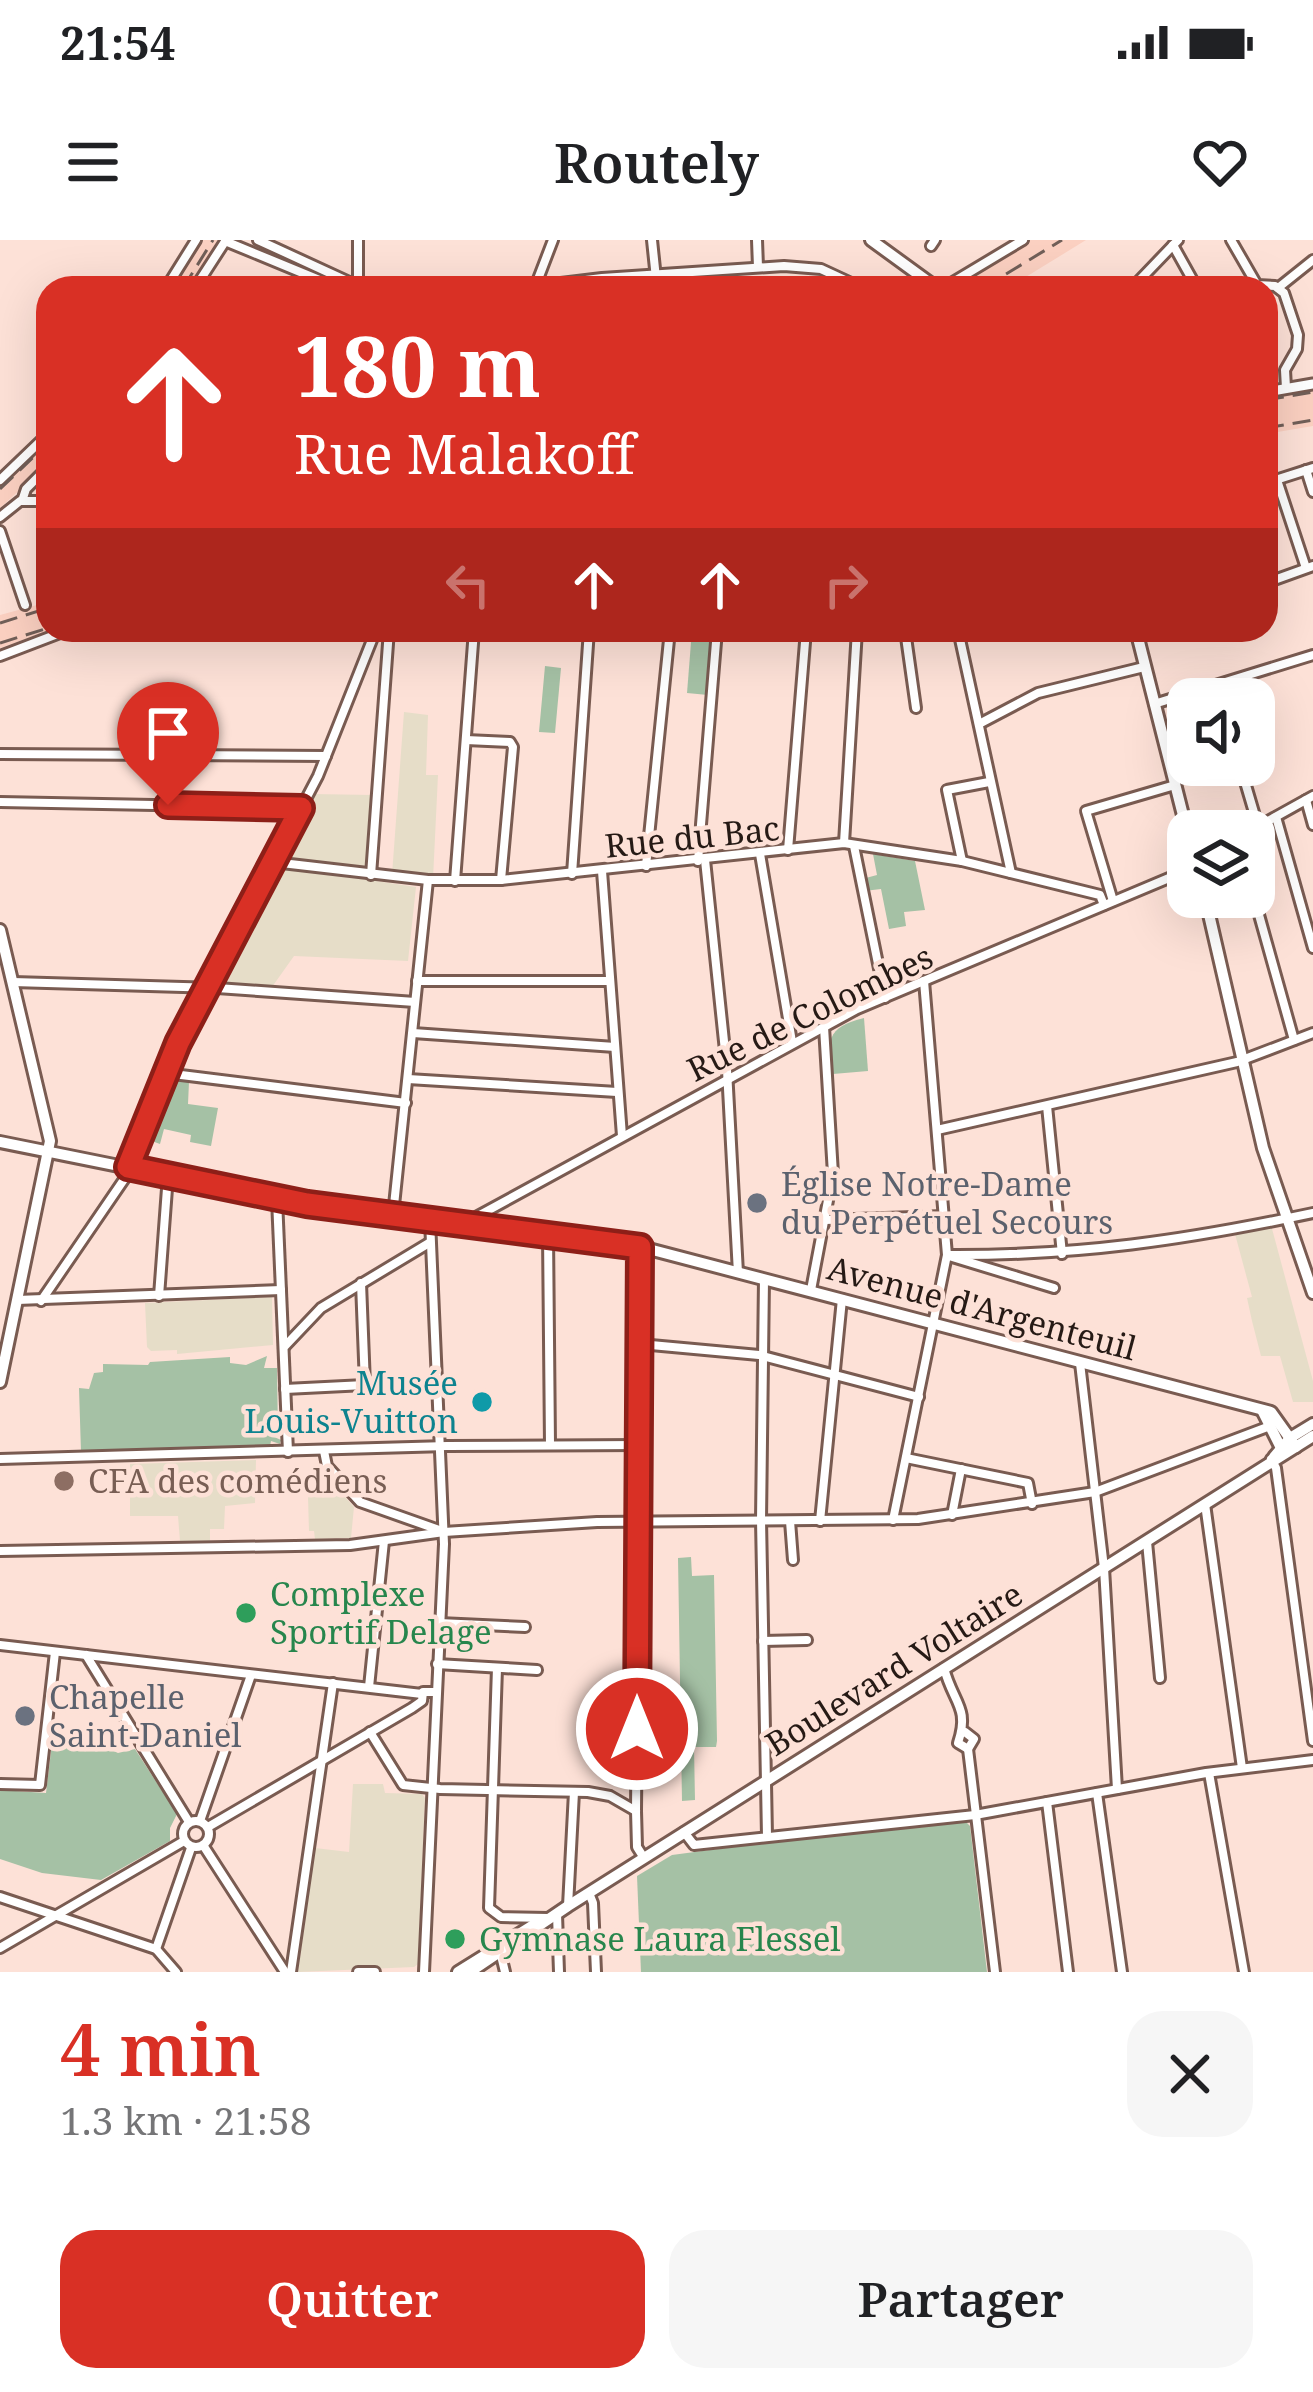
<!DOCTYPE html>
<html lang="fr">
<meta charset="utf-8">
<style>
:root{--surface:#fff;--page:#f6f6f6;--text:#202124;--muted:#757577;--accent:#d93025}
body{margin:0;font-family:"Noto Serif",serif;background:var(--page);color:var(--text);height:100vh;display:flex;flex-direction:column;font-size:45px;white-space:nowrap}
*{box-sizing:border-box;margin:0}
p{font-size:39px;color:var(--muted)}
.icon{flex:none;width:66px;height:66px;fill:none;stroke:currentColor;stroke-width:2;stroke-linecap:round;stroke-linejoin:round}
.map{position:relative;height:1732px;overflow:hidden}
.drawer{display:flex;flex-direction:column;background:var(--surface);flex:1}
.drawer>*{flex:none}
.banner{position:absolute;left:36px;top:36px;width:1242px;height:366px;border-radius:36px;box-shadow:0 12px 48px #0002;background:#d93025;color:#fff;overflow:hidden}
.tools{position:absolute;left:1167px;top:438px;display:grid;gap:24px}
.tools a{display:grid;place-items:center;width:108px;height:108px;border-radius:24px;background:var(--surface);box-shadow:0 12px 48px #0002;font-size:60px}
.pin{position:absolute;display:grid;place-items:center;width:102px;height:102px;color:#fff;margin:-123px -51px;border-radius:50% 50% 50% 0;rotate:-45deg;box-shadow:0 0 12px #0007}
.pin .icon{rotate:45deg}
.me{position:absolute;width:132px;margin:-66px;rotate:0deg;stroke-linejoin:round;filter:drop-shadow(0 0 9px #0008)}
.turn{display:flex;align-items:center;gap:42px;height:252px;padding:0 60px;font-size:54px}
.turn .icon{width:156px;height:156px;stroke-width:2.5}
.turn b{display:block;font-size:84px;line-height:102px}
.lanes{display:flex;align-items:center;height:114px;padding:0 60px;background:#0003;justify-content:center;gap:60px;direction:ltr}
.lanes .off{opacity:.35}
.round{display:grid;place-items:center;flex:none;width:126px;height:126px;border-radius:36px;background:var(--page)}
.head{display:flex;align-items:center;justify-content:space-between;height:204px;padding:0 60px}
h1{font-size:72px;font-weight:600;line-height:90px;color:var(--accent)}
.cta{display:flex;gap:24px;margin-top:auto;padding:24px 60px}
.cta a{flex:1;height:138px;border-radius:36px;background:var(--accent);color:#fff;font-size:48px;font-weight:600;line-height:138px;text-align:center}
.cta a+a{background:var(--page);color:var(--text)}
.status{display:flex;justify-content:space-between;align-items:center;height:84px;padding:0 60px;background:var(--surface);direction:ltr}
.status svg{height:33px;fill:currentColor}
header{display:flex;justify-content:space-between;align-items:center;height:156px;padding:0 60px;background:var(--surface);font-size:54px;font-weight:600}
.map>svg:first-child{display:block}
.built{fill:#fbd0c1}
.education{fill:#e6ddc8}
.green{fill:#a5c1a5}
.lines{fill:none;stroke-linecap:round;stroke-linejoin:round}
.minor-casing{stroke:#795b51;stroke-width:14}
.tertiary-casing{stroke:#795b51;stroke-width:15}
.secondary-casing{stroke:#795b51;stroke-width:16}
.minor{stroke:#fff;stroke-width:8}
.tertiary{stroke:#fff;stroke-width:9}
.secondary{stroke:#fff;stroke-width:10}
.rail{stroke:#715f58;stroke-width:3;stroke-dasharray:18 9;stroke-linecap:butt}
.route-casing{stroke:#8d1f18;stroke-width:30}
.route{stroke:#d93025;stroke-width:21}
.worship-dot{fill:#6b7280;stroke:#fde1d7;stroke-width:4.5}
.culture-dot{fill:#0f9aa8;stroke:#fde1d7;stroke-width:4.5}
.education-dot{fill:#8d6e63;stroke:#fde1d7;stroke-width:4.5}
.leisure-dot{fill:#2e9e5b;stroke:#fde1d7;stroke-width:4.5}
.labels{text-anchor:middle;stroke-width:9;stroke-linejoin:round;paint-order:stroke}
.street-label{font-size:33px;fill:#261a15;stroke:#fde1d7}
.worship-label{font-size:33px;fill:#5b616d;stroke:#fde1d7;text-anchor:start}
.culture-label{font-size:33px;fill:#0d838f;stroke:#fde1d7;text-anchor:end}
.education-label{font-size:33px;fill:#785e54;stroke:#fde1d7;text-anchor:start}
.leisure-label{font-size:33px;fill:#27864d;stroke:#fde1d7;text-anchor:start}
</style>
<div class="status"><b>21:54</b><svg viewBox="0 0 49 12"><path d="M0 12V9h3v3zM5 12V6h3v6zM10 12V3h3v9zM15 12V0h3v12zM26 1h20v11H26zM47 4h2v5h-2z"/></svg></div>
<header><svg class="icon" aria-label="menu" viewBox="0 0 24 24"><path d="M4 6h16M4 12h16M4 18h16"/></svg>Routely<svg class="icon" aria-label="heart" viewBox="0 0 24 24"><path d="M12 20l-8-8c-3-5 5-10 8-4 3-6 11-1 8 4z"/></svg></header>
<div class="map">
<svg width="1313" height="1732" viewBox="0 0 1313 1732">
<rect width="100%" height="100%" fill="#fde1d7"/>
<g class="built">
<path d="M 201,0 L 222,0 L 192,48 L 170,48 Z"/>
<path d="M 1030,0 L 1086,0 L 1008,48 L 954,48 Z"/>
<path d="M 1313,150 L 1313,186 L 1266,194 L 1266,158 Z"/>
<path d="M 48,197 L 48,224 L 0,268 L 0,244 Z"/>
<path d="M 48,362 L 48,390 L 51,390 L 0,408 L 0,375 Z"/>
</g>
<g class="education">
<path d="M 404,472 L 428,475 L 426,535 L 438,535 L 433,639 L 392,635 Z"/>
<path d="M 312,554 L 373,555 L 366,627 L 278,620 Z"/>
<path d="M 276,626 L 416,647 L 408,721 L 294,716 L 272,747 L 216,742 Z"/>
<path d="M 1271,985 L 1313,1141 L 1313,1162 L 1293,1162 L 1280,1116 L 1261,1116 L 1252,1081 L 1247,1058 L 1252,1057 L 1235,994 Z"/>
<path d="M 272,1057 L 273,1105 L 177,1114 L 177,1110 L 151,1111 L 147,1107 L 145,1063 Z"/>
<path d="M 256,1220 L 255,1263 L 225,1266 L 224,1289 L 210,1289 L 210,1301 L 180,1301 L 178,1276 L 130,1276 L 130,1224 Z"/>
<path d="M 331,1249 L 338,1249 L 354,1267 L 351,1298 L 315,1299 L 314,1291 L 309,1291 L 308,1257 L 325,1257 Z"/>
<path d="M 353,1544 L 383,1544 L 385,1553 L 422,1554 L 425,1558 L 418,1724 L 414,1727 L 298,1732 L 315,1608 L 349,1612 Z"/>
</g>
<g class="green">
<path d="M 692,390 L 714,391 L 708,455 L 687,453 Z"/>
<path d="M 545,426 L 561,428 L 555,493 L 539,492 Z"/>
<path d="M 873,614 L 915,621 L 925,670 L 904,672 L 906,686 L 889,689 L 881,649 L 864,651 L 862,639 L 877,635 Z"/>
<path d="M 864,778 L 868,831 L 833,834 C 826,802 826,787 864,778 Z"/>
<path d="M 172,840 L 189,842 L 188,864 L 218,868 L 211,906 L 190,902 L 191,895 L 164,889 L 160,904 L 146,899 Z"/>
<path d="M 267,1116 L 264,1128 L 277,1128 L 278,1195 L 272,1196 L 281,1200 L 280,1204 L 271,1201 L 270,1206 L 81,1212 L 79,1148 L 89,1149 L 94,1133 L 103,1132 L 103,1124 L 148,1125 L 150,1122 L 230,1117 L 230,1123 L 246,1125 Z"/>
<path d="M 691,1317 L 692,1336 L 714,1335 L 717,1501 L 716,1507 L 694,1507 L 695,1560 L 682,1561 L 678,1318 Z"/>
<path d="M 53,1495 L 87,1499 L 118,1513 L 135,1509 L 177,1574 L 170,1588 L 170,1601 L 101,1640 L 42,1633 L 0,1619 L 0,1550 L 46,1553 Z"/>
<path d="M 966,1582 L 970,1586 L 987,1732 L 641,1732 L 637,1636 L 672,1615 L 806,1597 Z"/>
</g>
<g class="lines">
<defs>
<g id="minor">
<path d="M 258,0 L 358,46 L 536,46 L 602,38 L 784,26 L 821,29 L 862,48"/>
<path d="M 652,0 L 657,48"/>
<path d="M 757,0 L 758,27"/>
<path d="M 1231,0 L 1257,45 L 1275,46 L 1284,53 L 1298,95 L 1297,109 L 1285,130 L 1286,148"/>
<path d="M 225,1 L 334,46 L 348,42"/>
<path d="M 1173,5 L 1197,48"/>
<path d="M 931,6 L 935,0"/>
<path d="M 358,46 L 358,0"/>
<path d="M 535,47 L 553,0"/>
<path d="M 166,48 L 196,0"/>
<path d="M 195,48 L 226,0"/>
<path d="M 943,48 L 1023,0"/>
<path d="M 1132,48 L 1178,0"/>
<path d="M 1278,48 L 1313,20"/>
<path d="M 1306,230 L 1313,252"/>
<path d="M 0,240 L 48,194"/>
<path d="M 1277,240 L 1306,328"/>
<path d="M 1266,243 L 1313,228"/>
<path d="M 22,261 L 26,249 L 48,227"/>
<path d="M 0,277 L 20,261 L 48,261"/>
<path d="M 0,291 L 25,365"/>
<path d="M 44,308 L 48,308"/>
<path d="M 1266,343 L 1313,326"/>
<path d="M 905,390 L 916,468"/>
<path d="M 958,390 L 1011,633"/>
<path d="M 0,416 L 68,390"/>
<path d="M 1154,464 L 1313,415"/>
<path d="M 979,484 L 1038,453 L 1144,427"/>
<path d="M 466,500 L 510,502 L 513,507 L 501,640"/>
<path d="M 0,514 L 326,516"/>
<path d="M 1240,525 L 1258,586"/>
<path d="M 1306,560 L 1313,585"/>
<path d="M 0,562 L 301,568"/>
<path d="M 1276,577 L 1313,708"/>
<path d="M 1250,591 L 1313,556"/>
<path d="M 844,603 L 857,390"/>
<path d="M 854,606 L 885,758"/>
<path d="M 788,610 L 806,390"/>
<path d="M 760,614 L 792,802"/>
<path d="M 705,620 L 727,830 L 738,1033"/>
<path d="M 698,621 L 717,390"/>
<path d="M 962,621 L 947,550 L 989,542"/>
<path d="M 273,622 L 428,640 L 501,640 L 844,603 L 962,621 L 1100,655 L 1104,665"/>
<path d="M 646,626 L 670,390"/>
<path d="M 602,631 L 622,896"/>
<path d="M 572,634 L 589,390"/>
<path d="M 371,635 L 389,390"/>
<path d="M 455,641 L 474,390"/>
<path d="M 1254,657 L 1294,800"/>
<path d="M 1113,661 L 1086,571 L 1175,545"/>
<path d="M 417,741 L 609,741"/>
<path d="M 13,742 L 217,748 L 415,762"/>
<path d="M 413,793 L 615,807"/>
<path d="M 165,833 L 406,863"/>
<path d="M 408,839 L 617,852"/>
<path d="M 1047,866 L 1062,1014"/>
<path d="M 937,890 L 1237,822 L 1313,793"/>
<path d="M 277,959 L 288,1212"/>
<path d="M 393,975 L 428,640"/>
<path d="M 825,980 L 944,976"/>
<path d="M 465,983 L 857,769 L 1188,630"/>
<path d="M 548,994 L 550,1205"/>
<path d="M 641,1007 L 636,1571 L 637,1607 L 644,1618"/>
<path d="M 947,1015 C 1078,1016 1186,1000 1313,973"/>
<path d="M 949,1016 L 1054,1048"/>
<path d="M 764,1039 L 761,1280 L 767,1596"/>
<path d="M 811,1050 L 833,934 L 824,787"/>
<path d="M 159,1056 L 168,935"/>
<path d="M 17,1060 L 281,1050"/>
<path d="M 41,1061 L 125,938 L 178,803 L 318,536 L 376,390"/>
<path d="M 640,1104 L 759,1115 L 919,1157"/>
<path d="M 285,1106 L 321,1068 L 429,1003"/>
<path d="M 1080,1123 L 1104,1328 L 1117,1549"/>
<path d="M 285,1149 L 365,1145 L 361,1043"/>
<path d="M 324,1211 L 327,1226 L 360,1262 L 442,1291"/>
<path d="M 906,1218 L 1028,1243 L 1032,1264"/>
<path d="M 0,1219 L 447,1206 L 639,1205"/>
<path d="M 1271,1219 L 1276,1228 L 1313,1501"/>
<path d="M 1205,1264 L 1242,1528"/>
<path d="M 952,1275 L 961,1229"/>
<path d="M 893,1280 L 947,1015 L 924,741"/>
<path d="M 790,1281 L 793,1320"/>
<path d="M 820,1281 L 842,1059"/>
<path d="M 1147,1302 L 1160,1438"/>
<path d="M 0,1311 L 350,1305 L 444,1292 L 597,1282 L 918,1279 L 1095,1252 L 1270,1186"/>
<path d="M 439,1383 L 525,1387"/>
<path d="M 763,1401 L 807,1400"/>
<path d="M 0,1405 L 422,1454"/>
<path d="M 86,1415 L 189,1582"/>
<path d="M 437,1424 L 537,1430"/>
<path d="M 497,1428 L 489,1668 L 501,1677 L 548,1678"/>
<path d="M 944,1428 C 953,1463 970,1467 958,1503 L 968,1509 L 974,1499 L 965,1492"/>
<path d="M 369,1447 L 384,1301"/>
<path d="M 370,1492 L 403,1545 L 440,1549 L 588,1552 L 610,1556 L 636,1571"/>
<path d="M 968,1509 L 995,1732"/>
<path d="M 1209,1533 L 1244,1732"/>
<path d="M 0,1544 L 40,1545 L 55,1412"/>
<path d="M 1097,1553 L 1122,1732"/>
<path d="M 1047,1562 L 1068,1732"/>
<circle cx="196" cy="1594" r="13"/>
<path d="M 200,1581 L 251,1435"/>
<path d="M 208,1587 L 412,1468 L 422,1461 L 423,1452 L 436,1452"/>
<path d="M 684,1592 L 694,1605 L 975,1575 L 1206,1533 L 1313,1520"/>
<path d="M 203,1605 L 285,1732"/>
<path d="M 589,1653 L 593,1663 L 596,1732"/>
<path d="M 0,1657 L 156,1709 L 176,1732"/>
<path d="M 568,1666 L 574,1552"/>
<path d="M 557,1674 L 559,1732"/>
<path d="M 499,1707 L 505,1732"/>
<path d="M 0,1708 L 184,1601"/>
<path d="M 156,1709 L 191,1608"/>
<path d="M 291,1732 L 333,1443"/>
<path d="M 358,1732 L 375,1732"/>
<path d="M 424,1732 L 444,1304 L 430,980"/>
</g>
<path id="tertiary" d="M 1266,152 L 1313,144"/>
<g id="secondary">
<path d="M 871,0 L 937,48"/>
<path d="M 1136,390 L 1188,595"/>
<path d="M 1205,657 L 1263,908 L 1313,1053"/>
<path d="M 0,690 L 50,901 L 0,1142"/>
<path d="M 0,902 L 307,964 L 641,1007 L 1271,1172 L 1296,1207"/>
<path d="M 1262,1170 L 1282,1210"/>
<path d="M 1274,1217 L 1290,1198 L 1313,1184"/>
<path d="M 458,1732 L 535,1684"/>
<path d="M 470,1732 L 568,1666 L 1313,1196"/>
</g>
</defs>
<use href="#minor" class="minor-casing"/>
<use href="#tertiary" class="tertiary-casing"/>
<use href="#secondary" class="secondary-casing"/>
<use href="#minor" class="minor"/>
<use href="#tertiary" class="tertiary"/>
<use href="#secondary" class="secondary"/>
<g class="rail">
<path d="M 183,48 L 213,0"/>
<path d="M 983,48 L 1062,0"/>
<path d="M 1266,160 L 1313,152"/>
<path d="M 1266,188 L 1313,180"/>
<path d="M 0,249 L 48,203"/>
<path d="M 0,383 L 48,368"/>
<path d="M 0,403 L 48,388"/>
</g>
</g>
<g class="lines">
<defs>
<path id="route" d="M 168,565 L 301,568 L 178,803 L 128,927 L 307,964 L 640,1007 L 637,1489"/>
</defs>
<use href="#route" class="route-casing"/>
<use href="#route" class="route"/>
</g>
<g class="worship-dot">
<circle cx="757" cy="963" r="12"/>
<circle cx="25" cy="1476" r="12"/>
</g>
<circle class="culture-dot" cx="482" cy="1162" r="12"/>
<circle class="education-dot" cx="64" cy="1241" r="12"/>
<g class="leisure-dot">
<circle cx="246" cy="1373" r="12"/>
<circle cx="455" cy="1699" r="12"/>
</g>
<g class="labels">
<g class="street-label">
<text transform="translate(692 597) rotate(-6)" y="12">Rue du Bac</text>
<text transform="translate(810 773) rotate(-26)" y="12">Rue de Colombes</text>
<text transform="translate(982 1068) rotate(15)" y="12">Avenue d'Argenteuil</text>
<text transform="translate(894 1429) rotate(-32)" y="12">Boulevard Voltaire</text>
</g>
<g class="worship-label">
<text x="781" y="956">Église Notre-Dame<tspan x="781" dy="38">du Perpétuel Secours</tspan></text>
<text x="49" y="1469">Chapelle<tspan x="49" dy="38">Saint-Daniel</tspan></text>
</g>
<g class="culture-label">
<text x="458" y="1155">Musée<tspan x="458" dy="38">Louis-Vuitton</tspan></text>
</g>
<g class="education-label">
<text x="88" y="1253">CFA des comédiens</text>
</g>
<g class="leisure-label">
<text x="270" y="1366">Complexe<tspan x="270" dy="38">Sportif Delage</tspan></text>
<text x="479" y="1711">Gymnase Laura Flessel</text>
</g>
</g>
</svg>
<div class="tools">
<a><svg class="icon" aria-label="sound" viewBox="0 0 24 24"><path d="M4 9h4l5-4v14l-5-4H4zM17 9q2 3 0 6"/></svg></a>
<a><svg class="icon" aria-label="layers" viewBox="0 0 24 24"><path d="M12 4l9 5-9 5-9-5zM3 14l9 5 9-5"/></svg></a>
</div>
<div class="pin" style="left:168px;top:565px;background:#d93025"><svg class="icon" aria-label="arrive" viewBox="0 0 24 24"><path d="M6 21V4h12l-3 4 3 4H6"/></svg></div>
<svg class="me" style="left:637px;top:1489px" viewBox="-20 -20 40 40"><circle r="17" fill="#d93025" stroke="#fff" stroke-width="3"/><path d="M0-11L8 9 0 5-8 9z" fill="#fff"/></svg>
<div class="banner">
<div class="turn"><svg class="icon" aria-label="ahead" viewBox="0 0 24 24"><path d="M12 20V5M6 11l6-6 6 6"/></svg><div><b>180 m</b>Rue Malakoff</div></div>
<div class="lanes"><svg class="icon off" aria-label="left" viewBox="0 0 24 24"><path d="M17 20v-9H6M10 6l-5 5 5 5"/></svg><svg class="icon" aria-label="ahead" viewBox="0 0 24 24"><path d="M12 20V5M6 11l6-6 6 6"/></svg><svg class="icon" aria-label="ahead" viewBox="0 0 24 24"><path d="M12 20V5M6 11l6-6 6 6"/></svg><svg class="icon off" aria-label="right" viewBox="0 0 24 24"><path d="M7 20v-9h11M14 6l5 5-5 5"/></svg></div>
</div>
</div>
<section class="drawer">
<div class="head"><div><h1>4 min</h1><p>1.3 km · 21:58</p></div><a class="round"><svg class="icon" aria-label="close" viewBox="0 0 24 24"><path d="M6 6l12 12M18 6L6 18"/></svg></a></div>
<div class="cta"><a>Quitter</a><a>Partager</a></div>
</section>
